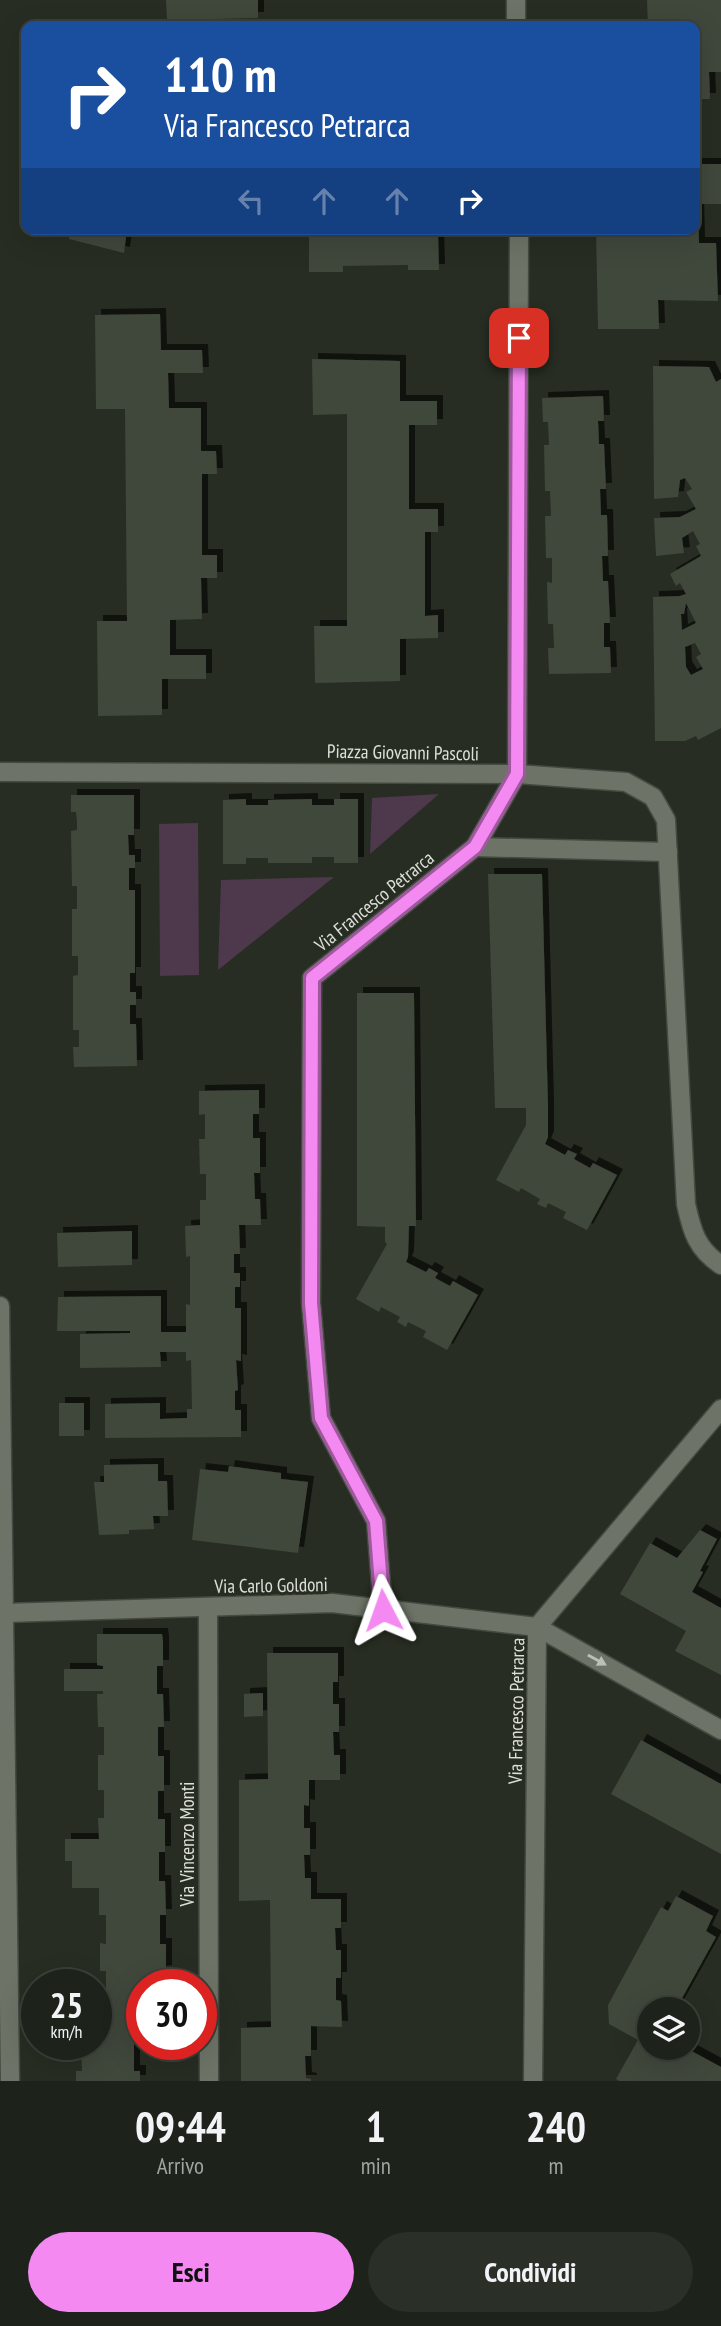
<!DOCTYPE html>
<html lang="it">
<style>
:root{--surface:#1d221a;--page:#2a2f27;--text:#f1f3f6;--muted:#a0a4a2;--line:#3b3f39;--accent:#f389f1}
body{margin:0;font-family:"PT Sans Narrow",sans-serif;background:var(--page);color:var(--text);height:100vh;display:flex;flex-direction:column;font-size:26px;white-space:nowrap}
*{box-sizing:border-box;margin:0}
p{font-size:23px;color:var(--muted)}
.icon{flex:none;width:38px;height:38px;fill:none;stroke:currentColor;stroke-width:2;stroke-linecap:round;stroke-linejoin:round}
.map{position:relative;height:2081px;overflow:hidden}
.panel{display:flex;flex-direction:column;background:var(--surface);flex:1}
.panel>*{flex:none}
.guide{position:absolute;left:21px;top:21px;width:679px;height:214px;border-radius:14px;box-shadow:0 7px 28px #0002,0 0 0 2px var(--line);background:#1a4fa0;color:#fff;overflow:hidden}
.fabs{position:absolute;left:637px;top:1997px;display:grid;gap:14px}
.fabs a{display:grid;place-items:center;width:63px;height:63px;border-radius:50%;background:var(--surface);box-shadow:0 7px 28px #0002,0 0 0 2px var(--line);font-size:35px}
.speed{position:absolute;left:21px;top:1969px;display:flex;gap:14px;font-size:35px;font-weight:700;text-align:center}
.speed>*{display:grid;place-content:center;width:91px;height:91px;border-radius:50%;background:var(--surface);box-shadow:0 7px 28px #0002,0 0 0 2px var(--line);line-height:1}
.speed small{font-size:18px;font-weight:400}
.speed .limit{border:10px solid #d22;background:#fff;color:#111}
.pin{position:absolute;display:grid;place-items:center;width:60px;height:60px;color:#fff;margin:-30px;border-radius:14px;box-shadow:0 4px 10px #0006}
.me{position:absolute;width:77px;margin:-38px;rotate:356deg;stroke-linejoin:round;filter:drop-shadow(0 0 5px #0008)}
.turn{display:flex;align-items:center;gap:24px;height:147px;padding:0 28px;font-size:32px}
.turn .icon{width:91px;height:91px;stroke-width:2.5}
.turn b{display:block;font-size:49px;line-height:60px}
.lanes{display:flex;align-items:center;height:66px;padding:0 28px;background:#0003;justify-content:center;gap:35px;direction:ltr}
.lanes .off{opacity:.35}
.eta{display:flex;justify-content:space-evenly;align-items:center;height:119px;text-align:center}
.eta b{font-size:42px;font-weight:700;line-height:49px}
.primary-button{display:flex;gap:14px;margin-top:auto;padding:14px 28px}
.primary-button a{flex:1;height:80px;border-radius:42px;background:var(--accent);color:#111;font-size:28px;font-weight:700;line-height:80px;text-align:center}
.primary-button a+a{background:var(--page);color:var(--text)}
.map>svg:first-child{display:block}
.green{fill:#4d384c}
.building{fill:#40473b;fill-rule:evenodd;filter:url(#shadow)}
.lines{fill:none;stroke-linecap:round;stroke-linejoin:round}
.street-casing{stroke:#444a41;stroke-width:21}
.street{stroke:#6d7467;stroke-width:18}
.oneway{fill:#bbc0b7}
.route-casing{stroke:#9e599d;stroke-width:18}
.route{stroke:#f389f1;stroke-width:12}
.labels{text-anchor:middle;stroke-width:6;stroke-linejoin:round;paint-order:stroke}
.street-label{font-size:19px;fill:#dce0d9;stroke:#272d22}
</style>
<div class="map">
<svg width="721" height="2081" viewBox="0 0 721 2081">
<defs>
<filter id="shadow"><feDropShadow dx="6" dy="-6" stdDeviation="0" flood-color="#0009"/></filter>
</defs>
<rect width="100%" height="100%" fill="#272d22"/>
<g class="green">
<path d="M 439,794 L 370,854 L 372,798 Z"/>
<path d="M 198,823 L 199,975 L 160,976 L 159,824 Z"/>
<path d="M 334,877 L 218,970 L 221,880 Z"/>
</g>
<g class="building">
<path d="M 166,0 L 258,0 L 258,18 L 212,19 L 212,26 L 179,26 L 179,19 L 167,19 Z"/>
<path d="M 647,0 L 721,0 L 721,72 L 709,72 L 710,99 L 695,99 L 695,26 L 648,26 Z"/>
<path d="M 695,164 L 721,164 L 721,204 L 698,204 L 699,243 L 716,243 L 718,301 L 658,300 L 659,329 L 598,329 L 596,229 L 695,229 Z"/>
<path d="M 70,229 L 127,229 L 124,253 L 69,239 Z"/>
<path d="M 315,229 L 432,229 L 432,232 L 438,232 L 439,270 L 408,270 L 408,265 L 343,266 L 343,272 L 309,272 L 309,234 L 315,234 Z"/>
<path d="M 160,314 L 161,350 L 202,350 L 203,373 L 168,373 L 169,408 L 201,408 L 201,451 L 216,451 L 217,474 L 202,474 L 202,555 L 217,555 L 217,578 L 201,578 L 202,619 L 170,620 L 170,655 L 206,655 L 206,679 L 162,679 L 162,715 L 98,716 L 97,621 L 127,621 L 125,409 L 96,409 L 95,315 Z"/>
<path d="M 312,359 L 400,361 L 400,401 L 437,401 L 437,425 L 409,425 L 409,509 L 438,509 L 438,532 L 425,532 L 425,616 L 438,615 L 438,638 L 400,639 L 400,681 L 315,683 L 314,626 L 347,626 L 347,414 L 313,415 Z"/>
<path d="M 653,366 L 709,367 L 716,382 L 721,379 L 721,728 L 698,740 L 696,736 L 685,741 L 655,741 L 653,597 L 680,596 L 686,594 L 680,583 L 676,586 L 670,574 L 701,556 L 696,546 L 700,544 L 693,531 L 682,538 L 684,553 L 656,556 L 654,518 L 680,517 L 696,509 L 686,492 L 692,489 L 685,478 L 680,480 L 678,497 L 654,499 ZM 686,603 L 696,623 L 682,630 L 681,614 L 684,614 ZM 695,643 L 701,654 L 696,657 L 703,669 L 691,675 L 686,667 L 685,647 Z"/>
<path d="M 603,396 L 604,421 L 598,421 L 599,444 L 604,444 L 606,489 L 600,489 L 601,515 L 607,515 L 608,556 L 602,556 L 603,581 L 608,581 L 610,623 L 604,623 L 604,647 L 610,647 L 611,673 L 549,674 L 548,648 L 554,648 L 553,624 L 548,624 L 547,582 L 552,583 L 552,558 L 546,558 L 545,516 L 551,516 L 550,491 L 545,491 L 544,445 L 549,445 L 548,422 L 543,422 L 542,398 Z"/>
<path d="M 71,795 L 134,795 L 134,835 L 128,835 L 129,855 L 135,855 L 135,868 L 129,868 L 129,890 L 135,890 L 135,973 L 130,973 L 130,992 L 136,992 L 136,1005 L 130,1005 L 130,1024 L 136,1024 L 137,1066 L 74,1067 L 73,1047 L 79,1047 L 79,1030 L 73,1030 L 73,976 L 78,975 L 78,956 L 72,956 L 72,909 L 77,909 L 77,886 L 72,886 L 71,831 L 77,830 L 77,822 L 76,812 L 71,812 Z"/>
<path d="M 246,799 L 246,805 L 268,805 L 268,800 L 312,799 L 312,805 L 334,805 L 334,799 L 358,799 L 358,863 L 334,863 L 334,857 L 312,857 L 312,863 L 268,863 L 268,858 L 246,858 L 246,864 L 223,864 L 223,800 Z"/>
<path d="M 488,874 L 542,874 L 548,1107 L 548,1137 L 545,1144 L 565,1155 L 568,1150 L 577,1154 L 574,1159 L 590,1168 L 593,1163 L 617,1175 L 587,1230 L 563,1218 L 566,1212 L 548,1203 L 546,1208 L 537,1204 L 540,1199 L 521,1188 L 519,1192 L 496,1180 L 526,1125 L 526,1108 L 495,1108 Z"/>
<path d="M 357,993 L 414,993 L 416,1226 L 409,1226 L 408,1257 L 406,1262 L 426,1272 L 429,1268 L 438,1273 L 435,1278 L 450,1286 L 453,1281 L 478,1295 L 447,1350 L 423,1337 L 426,1331 L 408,1322 L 406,1327 L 397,1322 L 400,1317 L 381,1307 L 379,1312 L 356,1299 L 387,1244 L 385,1242 L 385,1227 L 357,1226 Z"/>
<path d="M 259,1090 L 259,1114 L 253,1114 L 253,1138 L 260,1138 L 260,1173 L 254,1173 L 255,1199 L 260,1199 L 261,1225 L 239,1225 L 240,1254 L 234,1254 L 234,1273 L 240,1273 L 240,1287 L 235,1287 L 235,1308 L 241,1308 L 241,1361 L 236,1360 L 238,1390 L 235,1391 L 235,1410 L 241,1410 L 241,1437 L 105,1438 L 105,1404 L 160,1403 L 160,1419 L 187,1418 L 187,1409 L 192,1409 L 191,1360 L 186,1361 L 186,1352 L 160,1352 L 161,1367 L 80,1368 L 80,1334 L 130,1333 L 130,1331 L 57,1331 L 58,1297 L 161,1296 L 161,1332 L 186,1332 L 186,1304 L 190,1305 L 190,1256 L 186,1257 L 185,1226 L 200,1225 L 200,1200 L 206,1200 L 206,1174 L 200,1174 L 199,1139 L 205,1139 L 205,1114 L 199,1115 L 199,1091 Z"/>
<path d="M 132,1231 L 132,1265 L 58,1267 L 57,1233 Z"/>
<rect x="59" y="1403" width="25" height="33"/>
<path d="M 158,1464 L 158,1481 L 167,1481 L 168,1516 L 153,1516 L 154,1529 L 129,1530 L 129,1534 L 99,1535 L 94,1482 L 104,1482 L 104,1465 Z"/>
<path d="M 229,1466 L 281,1473 L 281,1479 L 308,1482 L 298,1553 L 192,1540 L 200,1469 L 228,1472 Z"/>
<path d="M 700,1530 L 717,1539 L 700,1571 L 703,1572 L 692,1592 L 721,1608 L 721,1675 L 675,1651 L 686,1631 L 620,1594 L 650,1543 L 677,1558 Z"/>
<path d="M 97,1634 L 162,1634 L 163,1642 L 163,1666 L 157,1666 L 157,1694 L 163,1694 L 164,1727 L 158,1727 L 158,1756 L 164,1756 L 164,1791 L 158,1791 L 158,1819 L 165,1819 L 165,1852 L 159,1852 L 159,1881 L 165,1881 L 166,1915 L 160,1915 L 160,1944 L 166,1944 L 166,1971 L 160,1972 L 160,1984 L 142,1984 L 142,2030 L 140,2030 L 140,2043 L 134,2043 L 134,2071 L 140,2071 L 140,2081 L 76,2081 L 76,2071 L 82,2071 L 81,2044 L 96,2044 L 96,2018 L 101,2018 L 100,2000 L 106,2000 L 106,1971 L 100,1971 L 100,1943 L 106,1944 L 106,1915 L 99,1915 L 99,1888 L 72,1888 L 72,1861 L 65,1861 L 65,1839 L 99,1839 L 98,1818 L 104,1818 L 104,1790 L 98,1790 L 98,1755 L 104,1755 L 104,1727 L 98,1727 L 97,1694 L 103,1694 L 103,1691 L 64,1691 L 64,1669 L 103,1669 L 103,1666 L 97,1665 Z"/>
<path d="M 267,1653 L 338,1653 L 338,1682 L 333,1682 L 333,1704 L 339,1704 L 339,1732 L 333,1732 L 334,1755 L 340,1755 L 340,1780 L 309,1780 L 309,1806 L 304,1805 L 304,1828 L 310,1828 L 310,1855 L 304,1855 L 305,1878 L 311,1878 L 311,1899 L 341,1899 L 341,1928 L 335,1928 L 336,1950 L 341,1950 L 341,1978 L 336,1978 L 336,2000 L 341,2001 L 342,2027 L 311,2026 L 311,2056 L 305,2056 L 306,2078 L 311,2079 L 311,2081 L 241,2081 L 241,2028 L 271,2027 L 270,1900 L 239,1901 L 239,1780 L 268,1779 Z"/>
<path d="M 263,1693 L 263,1716 L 244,1717 L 244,1694 Z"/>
<path d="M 641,1740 L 721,1784 L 721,1854 L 611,1794 Z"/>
<path d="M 676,1896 L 713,1916 L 706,1931 L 716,1937 L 676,2009 L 649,2009 L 649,2048 L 686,2048 L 721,2067 L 721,2081 L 619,2081 L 616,2079 L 638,2040 L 609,2024 L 608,2005 L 661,1907 L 668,1911 Z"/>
</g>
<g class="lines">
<defs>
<g id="street">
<path d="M 516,0 L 516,26"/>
<path d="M 0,772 L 517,774 L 626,782 L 653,797 L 666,820 L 686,1204 C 692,1232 697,1249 721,1265"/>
<path d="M 475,847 L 668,852"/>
<path d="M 0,1306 L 10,2081"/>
<path d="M 208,1607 L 209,2081"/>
<path d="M 383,1610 L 376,1521 L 321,1418 L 311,1303 L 312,978 L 475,847 L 517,774 L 519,229"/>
<path d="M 5,1613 L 332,1603 L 537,1627 L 721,1730"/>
<path d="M 533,2081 L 537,1627 L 721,1409"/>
</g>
</defs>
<use href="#street" class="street-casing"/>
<use href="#street" class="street"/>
</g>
<defs><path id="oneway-solid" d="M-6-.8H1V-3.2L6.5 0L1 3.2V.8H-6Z" transform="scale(1.75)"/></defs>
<use class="oneway" href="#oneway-solid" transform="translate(597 1660) rotate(29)"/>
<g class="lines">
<defs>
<path id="route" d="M 383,1610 L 376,1521 L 321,1418 L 311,1303 L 312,978 L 475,847 L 517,774 L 519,338"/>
</defs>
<use href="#route" class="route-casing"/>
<use href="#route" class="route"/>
</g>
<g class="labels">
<g class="street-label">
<text transform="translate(403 752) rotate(1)" y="7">Piazza Giovanni Pascoli</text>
<text transform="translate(374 901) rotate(-39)" y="7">Via Francesco Petrarca</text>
<text transform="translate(271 1585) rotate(-1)" y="7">Via Carlo Goldoni</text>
<text transform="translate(516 1711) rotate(-89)" y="7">Via Francesco Petrarca</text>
<text transform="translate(187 1844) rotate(-90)" y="7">Via Vincenzo Monti</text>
</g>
</g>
</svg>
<div class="fabs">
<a><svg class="icon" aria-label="layers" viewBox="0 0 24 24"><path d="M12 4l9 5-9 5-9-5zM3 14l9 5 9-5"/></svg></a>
</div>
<div class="speed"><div>25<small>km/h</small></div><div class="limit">30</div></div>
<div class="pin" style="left:519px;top:338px;background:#d93025"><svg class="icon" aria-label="arrive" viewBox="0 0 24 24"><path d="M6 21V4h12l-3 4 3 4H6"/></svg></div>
<svg class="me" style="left:383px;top:1610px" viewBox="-20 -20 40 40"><path d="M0-17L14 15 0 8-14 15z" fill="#f389f1" stroke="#fff" stroke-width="4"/></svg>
<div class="guide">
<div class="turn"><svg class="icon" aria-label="right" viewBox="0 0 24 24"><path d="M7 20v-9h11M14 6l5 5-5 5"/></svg><div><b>110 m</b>Via Francesco Petrarca</div></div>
<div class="lanes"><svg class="icon off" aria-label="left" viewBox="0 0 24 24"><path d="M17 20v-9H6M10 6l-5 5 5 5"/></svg><svg class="icon off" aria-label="ahead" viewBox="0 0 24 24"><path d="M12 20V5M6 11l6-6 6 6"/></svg><svg class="icon off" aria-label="ahead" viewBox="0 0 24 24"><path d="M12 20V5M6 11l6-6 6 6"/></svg><svg class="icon" aria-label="right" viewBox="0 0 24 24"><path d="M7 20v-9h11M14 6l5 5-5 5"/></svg></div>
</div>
</div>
<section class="panel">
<div class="eta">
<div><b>09:44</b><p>Arrivo</p></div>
<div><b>1</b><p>min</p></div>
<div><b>240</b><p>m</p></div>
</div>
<div class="primary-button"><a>Esci</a><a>Condividi</a></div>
</section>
